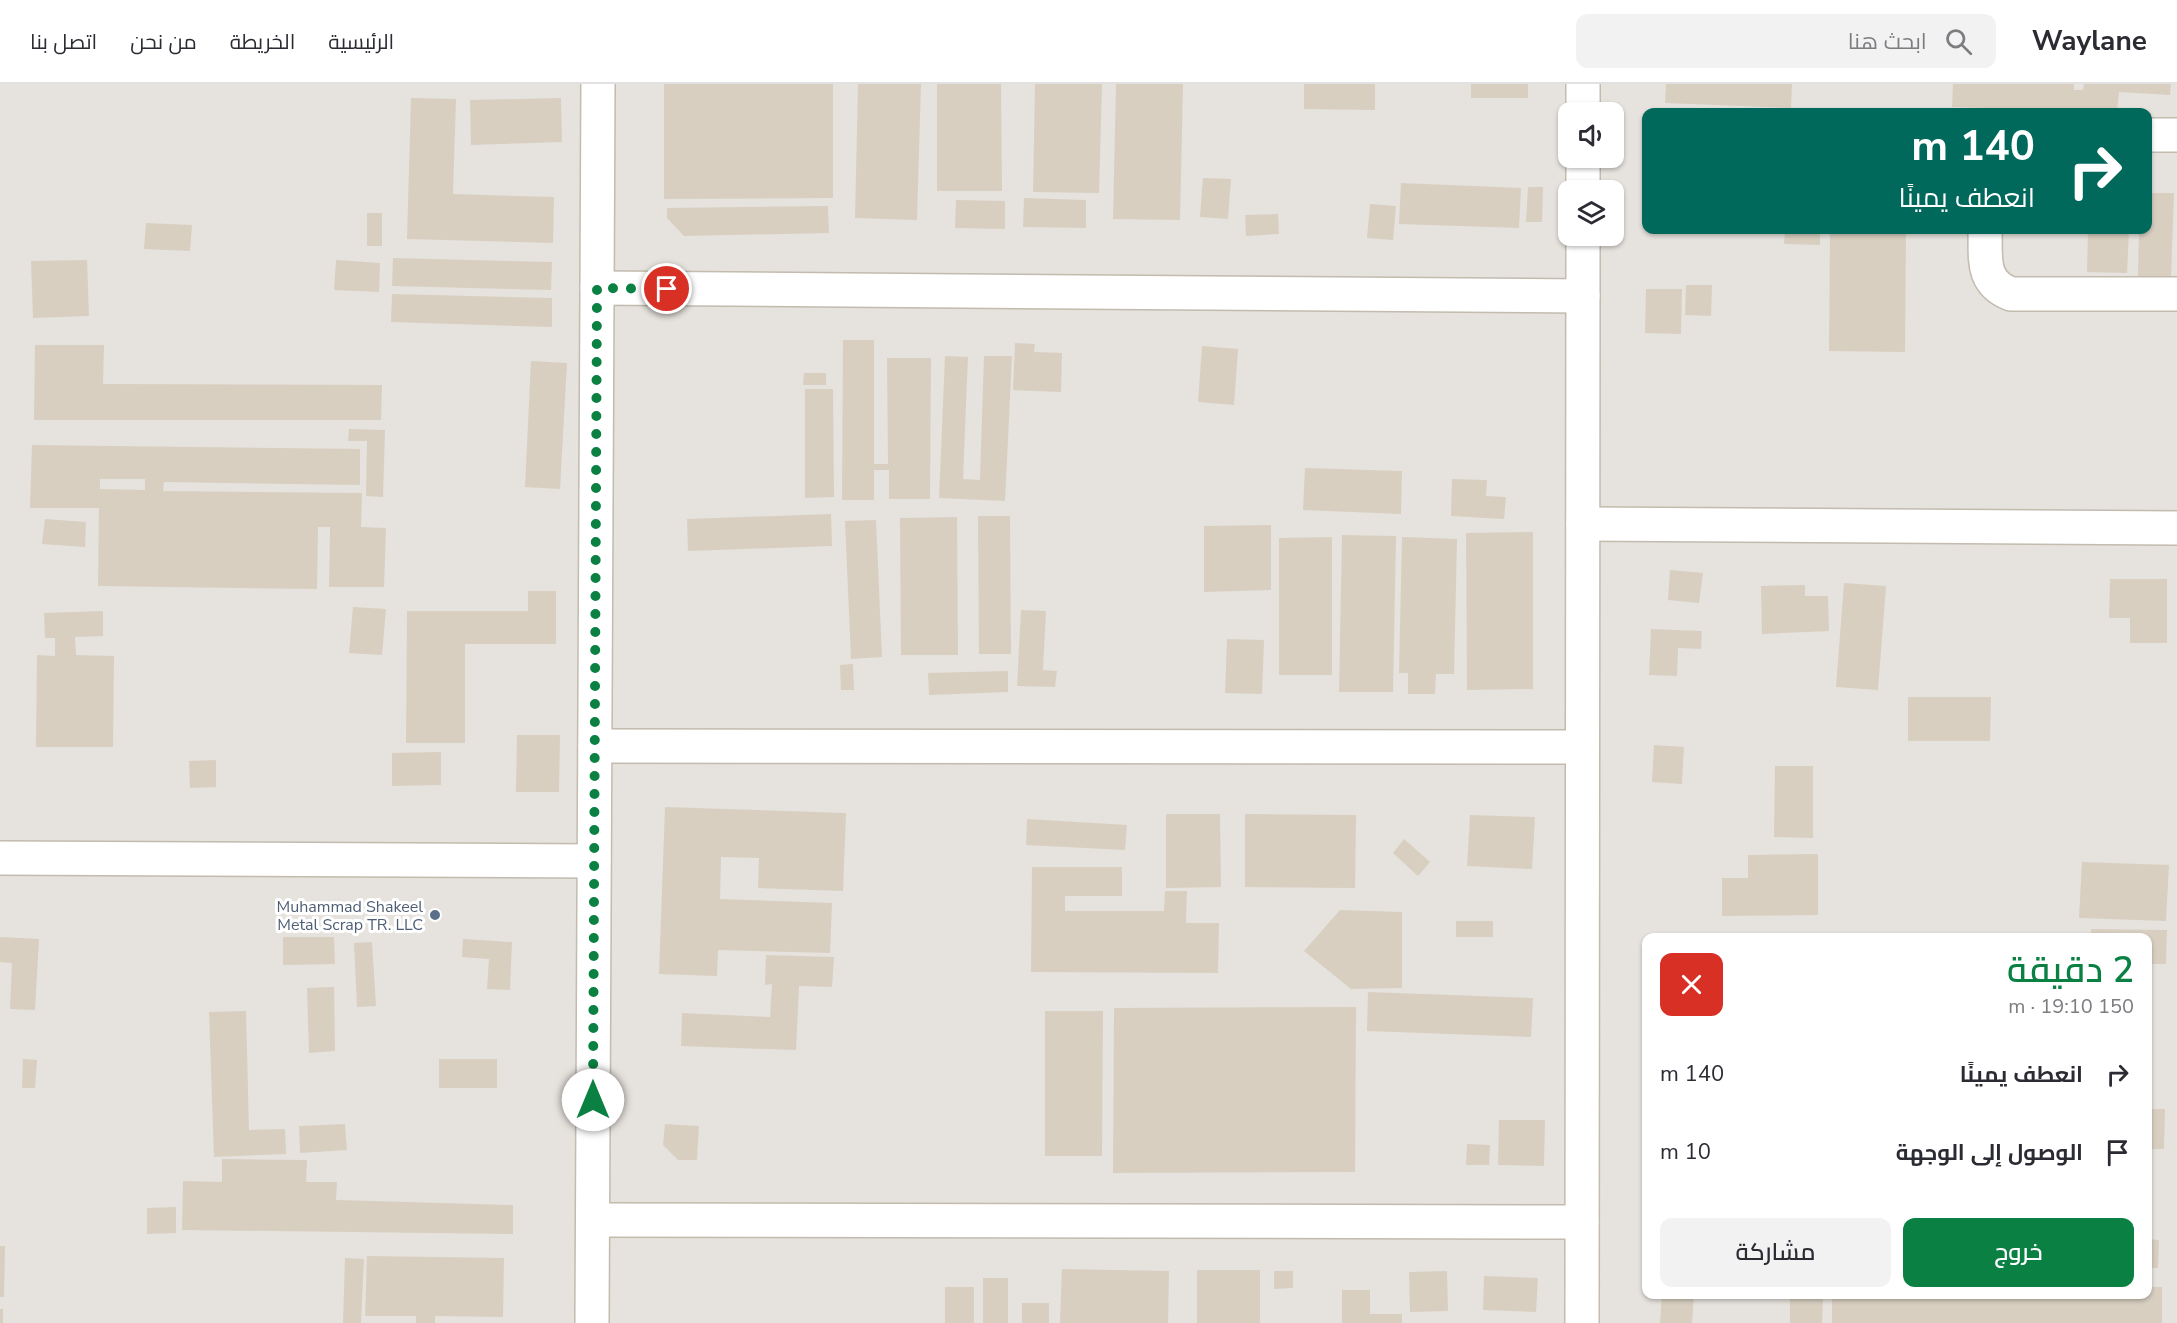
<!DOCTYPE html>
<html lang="ar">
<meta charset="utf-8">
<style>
:root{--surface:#fff;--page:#f2f2f3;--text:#2b2b33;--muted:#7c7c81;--line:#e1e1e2;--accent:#0b8043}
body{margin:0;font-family:"Nunito Sans",Cairo,sans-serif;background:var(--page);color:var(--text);direction:rtl;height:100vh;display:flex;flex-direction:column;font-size:22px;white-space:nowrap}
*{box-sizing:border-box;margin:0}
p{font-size:20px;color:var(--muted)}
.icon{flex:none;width:33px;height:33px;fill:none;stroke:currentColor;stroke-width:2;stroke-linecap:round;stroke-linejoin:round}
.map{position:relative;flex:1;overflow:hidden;direction:ltr}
.sheet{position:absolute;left:1642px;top:849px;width:510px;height:366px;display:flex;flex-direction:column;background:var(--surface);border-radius:12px;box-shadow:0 2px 4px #0004;direction:rtl}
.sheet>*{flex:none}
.banner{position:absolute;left:1642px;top:24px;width:510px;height:126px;border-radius:12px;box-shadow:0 2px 4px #0004;direction:rtl;background:#00695c;color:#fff;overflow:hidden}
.fabs{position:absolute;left:1558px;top:18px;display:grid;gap:12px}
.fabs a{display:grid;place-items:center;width:66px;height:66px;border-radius:12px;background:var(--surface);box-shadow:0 2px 4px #0004;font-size:30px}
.pin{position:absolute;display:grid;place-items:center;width:51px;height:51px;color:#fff;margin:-26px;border:3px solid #fff;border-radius:50%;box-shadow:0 2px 6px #0007}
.me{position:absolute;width:66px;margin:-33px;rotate:0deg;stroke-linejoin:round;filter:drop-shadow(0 0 4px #0008)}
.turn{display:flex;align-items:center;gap:21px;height:126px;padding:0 18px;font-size:27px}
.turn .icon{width:78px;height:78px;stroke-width:2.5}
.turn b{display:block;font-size:42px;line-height:51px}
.round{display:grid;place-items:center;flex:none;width:63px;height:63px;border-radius:12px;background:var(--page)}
.summary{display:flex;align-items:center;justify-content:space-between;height:102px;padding:0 18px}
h1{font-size:36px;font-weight:600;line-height:45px;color:var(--accent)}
.button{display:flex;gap:12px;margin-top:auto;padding:12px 18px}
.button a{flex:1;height:69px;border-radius:12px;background:var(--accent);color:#fff;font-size:24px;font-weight:600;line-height:69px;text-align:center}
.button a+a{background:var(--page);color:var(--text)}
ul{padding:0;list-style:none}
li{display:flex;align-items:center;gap:18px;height:78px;padding:0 18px}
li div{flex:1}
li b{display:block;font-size:22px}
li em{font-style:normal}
header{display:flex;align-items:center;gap:36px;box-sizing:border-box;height:84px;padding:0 30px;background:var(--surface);border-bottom:2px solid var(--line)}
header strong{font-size:28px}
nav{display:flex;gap:33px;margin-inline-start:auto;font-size:21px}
.search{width:420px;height:54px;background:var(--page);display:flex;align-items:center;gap:15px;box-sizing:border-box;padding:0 21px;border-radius:12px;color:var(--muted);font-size:22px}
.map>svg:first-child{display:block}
.industrial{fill:#e6e2dd;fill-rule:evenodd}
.building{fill:#d8cfc1;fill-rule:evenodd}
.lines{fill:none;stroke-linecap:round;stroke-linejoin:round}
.minor-casing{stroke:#c2bbae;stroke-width:36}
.minor{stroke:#fff;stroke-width:33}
.route{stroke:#0b8043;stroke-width:10;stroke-dasharray:0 18}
.service-dot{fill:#5c6f8a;stroke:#fff;stroke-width:2}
.labels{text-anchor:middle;stroke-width:6;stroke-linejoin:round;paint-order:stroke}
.service-label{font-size:16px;fill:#4e5e75;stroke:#fff;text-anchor:end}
</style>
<header>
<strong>Waylane</strong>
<div class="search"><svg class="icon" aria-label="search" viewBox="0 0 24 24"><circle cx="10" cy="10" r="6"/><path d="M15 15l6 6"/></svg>ابحث هنا</div>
<nav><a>الرئيسية</a><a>الخريطة</a><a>من نحن</a><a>اتصل بنا</a></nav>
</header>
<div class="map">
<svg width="2177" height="1239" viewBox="0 0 2177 1239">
<rect width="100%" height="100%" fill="#f6f3ec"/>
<path class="industrial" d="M 0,0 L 2177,0 L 2177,1239 L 0,1239 ZM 1569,28 L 1614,28 L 1614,74 L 1569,74 ZM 1647,28 L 2148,28 L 2148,146 L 1647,146 ZM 1569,106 L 1614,106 L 1614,152 L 1569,152 ZM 1647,854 L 2148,854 L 2148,1210 L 1647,1210 Z"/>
<g class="building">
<path d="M 664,0 L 833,0 L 833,114 L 664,115 Z"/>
<path d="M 858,0 L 921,0 L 917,136 L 855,134 Z"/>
<path d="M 937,0 L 1001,0 L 1002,107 L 937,107 Z"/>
<path d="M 1035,0 L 1102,0 L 1099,109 L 1033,108 Z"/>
<path d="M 1116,0 L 1183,0 L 1180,136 L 1113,135 Z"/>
<path d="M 1304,0 L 1375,0 L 1375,26 L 1304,25 Z"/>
<rect x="1471" y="0" width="57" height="14"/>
<path d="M 1666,0 L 1792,0 L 1791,24 L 1665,19 Z"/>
<path d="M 1953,0 L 2074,0 L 2074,6 L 2083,6 L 2084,0 L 2171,0 L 2170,11 L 2119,8 L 2117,28 L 1952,23 Z"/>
<path d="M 411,14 L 456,15 L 453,110 L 554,113 L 553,159 L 407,155 Z"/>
<path d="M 561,14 L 562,58 L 471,61 L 470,16 Z"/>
<path d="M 1203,94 L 1231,95 L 1228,135 L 1200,133 Z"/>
<path d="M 1401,99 L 1521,104 L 1519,144 L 1399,140 Z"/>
<path d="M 1528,103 L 1543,103 L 1542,138 L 1526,138 Z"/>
<path d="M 2148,109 L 2174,109 L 2171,193 L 2138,192 L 2139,146 L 2148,146 Z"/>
<path d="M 1024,114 L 1086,116 L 1086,144 L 1023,143 Z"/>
<path d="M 956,116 L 1005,117 L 1005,145 L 955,144 Z"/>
<path d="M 1370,120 L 1396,122 L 1393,156 L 1367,154 Z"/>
<path d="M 828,122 L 829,149 L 684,152 L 667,134 L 667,124 Z"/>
<rect x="367" y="129" width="15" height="33"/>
<path d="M 1278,130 L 1279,150 L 1246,152 L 1245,131 Z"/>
<path d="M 146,139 L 192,141 L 190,167 L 144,165 Z"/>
<path d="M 1785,146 L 1820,146 L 1820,161 L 1784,160 Z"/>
<path d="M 1830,146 L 1906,146 L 1905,268 L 1829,267 Z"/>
<path d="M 2088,146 L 2129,146 L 2127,189 L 2087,188 Z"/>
<path d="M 393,174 L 552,178 L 551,206 L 392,202 Z"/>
<path d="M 87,176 L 89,232 L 33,234 L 31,177 Z"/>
<path d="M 336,176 L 380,179 L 379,208 L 334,206 Z"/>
<path d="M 1686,201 L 1712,201 L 1711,232 L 1685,231 Z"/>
<path d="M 1646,205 L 1682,205 L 1681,250 L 1645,249 Z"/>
<path d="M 392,210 L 552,214 L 552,243 L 391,238 Z"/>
<path d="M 843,256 L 874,256 L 874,380 L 888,380 L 887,274 L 931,274 L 930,415 L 889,415 L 889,386 L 874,386 L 874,416 L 842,416 Z"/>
<path d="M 1015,259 L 1035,260 L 1034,268 L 1062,269 L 1061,308 L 1013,306 Z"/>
<path d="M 35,261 L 104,261 L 103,300 L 382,301 L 381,336 L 34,336 Z"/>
<path d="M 1202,262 L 1238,265 L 1234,321 L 1198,318 Z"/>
<path d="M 945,272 L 968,273 L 963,395 L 980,396 L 984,272 L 1012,272 L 1005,417 L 939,414 Z"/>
<path d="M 531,277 L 567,279 L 560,405 L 525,403 Z"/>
<path d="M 804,289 L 826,289 L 826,301 L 803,301 Z"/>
<path d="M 805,305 L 833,305 L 834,413 L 805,414 Z"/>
<path d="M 349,345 L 385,346 L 383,413 L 366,412 L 367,357 L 348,357 Z"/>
<path d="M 32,361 L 360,365 L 360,401 L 164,398 L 163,407 L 362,409 L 361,443 L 386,444 L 384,503 L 329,503 L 330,443 L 318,443 L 317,505 L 98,502 L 99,424 L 30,424 ZM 100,395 L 145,395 L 145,406 L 100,405 Z"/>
<path d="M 1305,384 L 1402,387 L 1401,430 L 1303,426 Z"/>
<path d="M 1452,395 L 1487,396 L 1486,412 L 1506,413 L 1504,435 L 1451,432 Z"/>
<path d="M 831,430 L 832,462 L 688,467 L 687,435 Z"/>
<path d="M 978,432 L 1010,432 L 1011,570 L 979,570 Z"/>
<path d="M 957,433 L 958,571 L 901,571 L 900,434 Z"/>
<path d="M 45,435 L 86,438 L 85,463 L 42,460 Z"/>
<path d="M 876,436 L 882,573 L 851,575 L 845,437 Z"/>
<path d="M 1271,441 L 1271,506 L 1204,508 L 1204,442 Z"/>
<path d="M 1533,448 L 1533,605 L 1467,606 L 1466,449 Z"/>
<path d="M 1342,451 L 1396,452 L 1393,608 L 1339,608 Z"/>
<path d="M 1332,453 L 1332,591 L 1279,591 L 1279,454 Z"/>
<path d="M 1402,453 L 1457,455 L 1454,590 L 1436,590 L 1435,610 L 1408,610 L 1408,589 L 1399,589 Z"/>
<path d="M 1670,486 L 1703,489 L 1699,519 L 1668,516 Z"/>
<path d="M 2110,495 L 2167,495 L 2167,559 L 2130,559 L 2130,534 L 2109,534 Z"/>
<path d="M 1844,499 L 1886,502 L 1878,606 L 1836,603 Z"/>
<path d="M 1805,501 L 1805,512 L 1828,512 L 1829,547 L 1762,550 L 1761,502 Z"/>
<path d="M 528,507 L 556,507 L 556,560 L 465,560 L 465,659 L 406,659 L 407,527 L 528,527 Z"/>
<path d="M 353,523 L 386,525 L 382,571 L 349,569 Z"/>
<path d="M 1021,526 L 1046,527 L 1043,586 L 1057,587 L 1055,603 L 1017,602 Z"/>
<path d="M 103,527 L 103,552 L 75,553 L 76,571 L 114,572 L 113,663 L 36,663 L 37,571 L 55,572 L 55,554 L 45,554 L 44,529 Z"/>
<path d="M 1651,545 L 1702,547 L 1701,565 L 1678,564 L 1677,592 L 1649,591 Z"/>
<path d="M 1227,555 L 1264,556 L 1262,610 L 1225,609 Z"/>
<path d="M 853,580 L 854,606 L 841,606 L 840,581 Z"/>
<path d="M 1008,587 L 1008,608 L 929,611 L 928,589 Z"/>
<path d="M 1908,613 L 1991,613 L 1990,657 L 1908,657 Z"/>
<path d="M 517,651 L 560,651 L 559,708 L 516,708 Z"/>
<path d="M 1654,661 L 1684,663 L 1682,700 L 1652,698 Z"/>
<path d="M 441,668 L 441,701 L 392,702 L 392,669 Z"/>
<path d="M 216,676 L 216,703 L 190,704 L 189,677 Z"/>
<path d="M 1775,682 L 1813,682 L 1813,754 L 1774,753 Z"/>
<path d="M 665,723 L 846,729 L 843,807 L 758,804 L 759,774 L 721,773 L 720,815 L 832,819 L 830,869 L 718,866 L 717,892 L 659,890 Z"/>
<path d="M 1166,730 L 1220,730 L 1221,803 L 1166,804 Z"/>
<path d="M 1245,730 L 1356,731 L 1355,804 L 1245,803 Z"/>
<path d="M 1470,731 L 1535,733 L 1532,785 L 1467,782 Z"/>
<path d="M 1027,735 L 1127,741 L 1125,766 L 1026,761 Z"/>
<path d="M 1404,755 L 1430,778 L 1418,792 L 1393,769 Z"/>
<path d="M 1818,770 L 1818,831 L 1722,832 L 1722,794 L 1748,794 L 1748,771 Z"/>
<path d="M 2082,778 L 2169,781 L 2166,837 L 2079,834 Z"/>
<path d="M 1032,783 L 1122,783 L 1122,812 L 1065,812 L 1065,827 L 1164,827 L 1165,807 L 1187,807 L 1186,839 L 1219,839 L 1218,889 L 1031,888 Z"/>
<path d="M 1340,826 L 1402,828 L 1402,904 L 1351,905 L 1304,867 Z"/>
<rect x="1456" y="837" width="37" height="16"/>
<path d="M 2091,845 L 2167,846 L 2166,880 L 2148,880 L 2148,854 L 2091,854 Z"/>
<path d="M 0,853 L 39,855 L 35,926 L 10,925 L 12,879 L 0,878 Z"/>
<path d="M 283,853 L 334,853 L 335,880 L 283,881 Z"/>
<path d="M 463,855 L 512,858 L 510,906 L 487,905 L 489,875 L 462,873 Z"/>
<path d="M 372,858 L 376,922 L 357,923 L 354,859 Z"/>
<path d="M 766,871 L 834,873 L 832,903 L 799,902 L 796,966 L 681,962 L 682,929 L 770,933 L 772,900 L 765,901 Z"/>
<path d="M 334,903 L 335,967 L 309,969 L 307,904 Z"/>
<path d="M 1368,908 L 1533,914 L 1531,953 L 1367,947 Z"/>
<path d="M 1356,923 L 1355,1088 L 1113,1089 L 1114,924 Z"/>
<path d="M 246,927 L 249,1046 L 285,1045 L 286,1070 L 214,1073 L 209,928 Z"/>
<path d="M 1045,927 L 1103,927 L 1102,1072 L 1045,1072 Z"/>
<path d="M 23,975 L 37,976 L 35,1004 L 22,1004 Z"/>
<rect x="439" y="975" width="58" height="29"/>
<path d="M 2148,1025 L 2165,1025 L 2164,1065 L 2148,1065 Z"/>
<path d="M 1499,1036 L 1545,1036 L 1544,1082 L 1498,1081 Z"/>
<path d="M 345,1040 L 347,1066 L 300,1069 L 299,1042 Z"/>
<path d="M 665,1040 L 699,1042 L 697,1076 L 678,1076 L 663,1061 Z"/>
<path d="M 1467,1060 L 1490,1061 L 1489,1081 L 1466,1081 Z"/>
<path d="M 222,1075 L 307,1076 L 306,1098 L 337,1098 L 336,1116 L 513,1121 L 513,1150 L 182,1146 L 183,1097 L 222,1098 Z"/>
<path d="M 176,1123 L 176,1149 L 147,1150 L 147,1124 Z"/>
<path d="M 2148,1155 L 2159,1156 L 2158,1184 L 2148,1184 Z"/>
<path d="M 0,1162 L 5,1162 L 4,1213 L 0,1213 Z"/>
<path d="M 367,1172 L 504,1174 L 503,1233 L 435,1232 L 435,1239 L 416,1239 L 416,1232 L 365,1232 Z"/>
<path d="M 345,1174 L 364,1175 L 361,1239 L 343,1239 Z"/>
<path d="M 1062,1185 L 1169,1187 L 1168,1239 L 1060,1239 Z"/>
<rect x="1197" y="1186" width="63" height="53"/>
<path d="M 1274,1187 L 1293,1187 L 1293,1204 L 1274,1205 Z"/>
<path d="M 1447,1187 L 1448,1227 L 1410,1228 L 1409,1188 Z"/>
<path d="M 1484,1192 L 1538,1194 L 1536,1228 L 1483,1226 Z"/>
<rect x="983" y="1194" width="25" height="45"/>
<rect x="945" y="1203" width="29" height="36"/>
<path d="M 2148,1203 L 2162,1203 L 2162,1239 L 1832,1239 L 1832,1210 L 2148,1210 Z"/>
<path d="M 1342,1206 L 1370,1206 L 1370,1230 L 1402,1230 L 1402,1239 L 1342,1239 Z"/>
<path d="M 1662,1210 L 1694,1210 L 1692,1239 L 1660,1239 Z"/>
<path d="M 1790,1214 L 1823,1215 L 1822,1239 L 1790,1239 Z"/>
<rect x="1022" y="1219" width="27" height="20"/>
<rect x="0" y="1225" width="3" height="14"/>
</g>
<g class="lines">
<defs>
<g id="minor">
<path d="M 1583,28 L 1583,0"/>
<path d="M 2148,51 L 2177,51"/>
<path d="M 1583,106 L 1583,74"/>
<path d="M 1985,146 C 1986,173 1980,198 2011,210 L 2177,210"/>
<path d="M 597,204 L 1583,212"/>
<path d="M 1583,440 L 2177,444"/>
<path d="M 595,662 L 1582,663"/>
<path d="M 0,774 L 594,777"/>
<path d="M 593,1136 L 1582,1138"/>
<path d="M 592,1239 L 598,0"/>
<path d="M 1582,1239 L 1583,152"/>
</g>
</defs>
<use href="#minor" class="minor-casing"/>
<use href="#minor" class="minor"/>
</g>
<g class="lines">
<path class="route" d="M 593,1016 L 597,204 L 667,205"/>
</g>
<circle class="service-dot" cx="435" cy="831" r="6"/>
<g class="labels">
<g class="service-label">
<text x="423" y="828">Muhammad Shakeel<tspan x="423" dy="18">Metal Scrap TR. LLC</tspan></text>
</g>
</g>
</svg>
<div class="fabs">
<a><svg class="icon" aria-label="sound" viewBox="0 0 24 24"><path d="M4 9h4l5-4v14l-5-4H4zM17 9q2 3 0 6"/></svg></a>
<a><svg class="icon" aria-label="layers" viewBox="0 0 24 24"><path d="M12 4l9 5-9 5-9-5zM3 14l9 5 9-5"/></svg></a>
</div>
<div class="pin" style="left:667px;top:205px;background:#d93025"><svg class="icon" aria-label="arrive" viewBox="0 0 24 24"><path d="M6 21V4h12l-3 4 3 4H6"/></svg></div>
<svg class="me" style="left:593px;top:1016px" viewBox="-20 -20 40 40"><circle r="19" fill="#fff"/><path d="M0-13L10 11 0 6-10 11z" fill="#0b8043"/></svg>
<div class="banner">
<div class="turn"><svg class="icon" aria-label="right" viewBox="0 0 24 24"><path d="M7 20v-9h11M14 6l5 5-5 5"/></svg><div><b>140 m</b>انعطف يمينًا</div></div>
</div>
<section class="sheet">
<div class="summary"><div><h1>2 دقيقة</h1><p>150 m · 19:10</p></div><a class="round" style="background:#d93025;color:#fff"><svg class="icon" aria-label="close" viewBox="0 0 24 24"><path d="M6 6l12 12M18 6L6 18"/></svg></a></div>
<ul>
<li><svg class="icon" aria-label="right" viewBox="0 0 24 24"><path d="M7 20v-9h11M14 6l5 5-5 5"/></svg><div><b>انعطف يمينًا</b></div><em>140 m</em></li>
<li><svg class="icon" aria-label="arrive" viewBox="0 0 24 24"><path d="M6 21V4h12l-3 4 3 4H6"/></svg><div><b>الوصول إلى الوجهة</b></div><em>10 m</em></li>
</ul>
<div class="button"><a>خروج</a><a>مشاركة</a></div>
</section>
</div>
